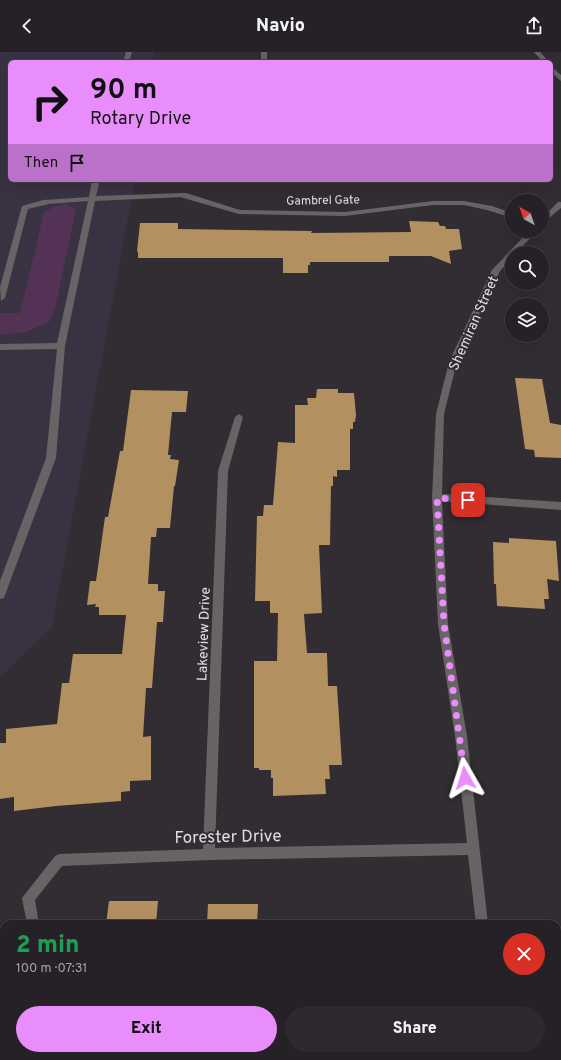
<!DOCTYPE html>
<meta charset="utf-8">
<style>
:root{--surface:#262126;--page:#2e292e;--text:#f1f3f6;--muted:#a4a3a7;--line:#423e43;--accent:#ea8dfc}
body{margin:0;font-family:Overpass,sans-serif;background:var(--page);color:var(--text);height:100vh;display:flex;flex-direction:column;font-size:15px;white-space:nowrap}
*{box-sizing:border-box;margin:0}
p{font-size:13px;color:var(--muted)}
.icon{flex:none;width:22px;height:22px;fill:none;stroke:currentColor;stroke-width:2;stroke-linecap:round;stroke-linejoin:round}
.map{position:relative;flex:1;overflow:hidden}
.details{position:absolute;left:0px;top:868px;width:561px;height:140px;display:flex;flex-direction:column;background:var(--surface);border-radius:12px 12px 0 0;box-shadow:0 4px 16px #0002,0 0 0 1px var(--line)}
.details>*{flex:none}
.hud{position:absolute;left:8px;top:8px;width:545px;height:122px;border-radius:6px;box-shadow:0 4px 16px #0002,0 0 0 1px var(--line);background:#ea8dfc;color:#111;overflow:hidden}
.needle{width:26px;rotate:320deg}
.controls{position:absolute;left:505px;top:142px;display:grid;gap:8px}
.controls a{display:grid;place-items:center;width:44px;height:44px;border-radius:50%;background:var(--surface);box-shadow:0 4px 16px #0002,0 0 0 1px var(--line);font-size:20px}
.pin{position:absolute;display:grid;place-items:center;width:34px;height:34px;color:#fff;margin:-17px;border-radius:8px;box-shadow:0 2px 6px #0006}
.me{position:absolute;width:44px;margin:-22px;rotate:354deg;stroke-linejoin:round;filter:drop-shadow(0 0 3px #0008)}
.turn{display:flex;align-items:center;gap:14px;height:84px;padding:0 16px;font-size:18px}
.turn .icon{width:52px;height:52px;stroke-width:2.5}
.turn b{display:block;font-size:28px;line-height:34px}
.then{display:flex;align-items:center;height:38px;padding:0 16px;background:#0003;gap:8px;font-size:15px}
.round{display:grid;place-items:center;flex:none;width:42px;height:42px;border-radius:21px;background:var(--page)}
.headline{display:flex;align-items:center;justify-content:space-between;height:68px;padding:0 16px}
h1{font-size:24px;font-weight:800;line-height:30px;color:#1e9e55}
.button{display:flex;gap:8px;margin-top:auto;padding:8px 16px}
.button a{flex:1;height:46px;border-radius:24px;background:var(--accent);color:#111;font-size:16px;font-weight:800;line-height:46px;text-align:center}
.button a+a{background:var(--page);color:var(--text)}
header{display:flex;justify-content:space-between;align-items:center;height:52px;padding:0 16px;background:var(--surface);font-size:18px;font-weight:800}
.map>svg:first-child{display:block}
.industrial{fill:#383243}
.green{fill:#533256}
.building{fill:#b29060}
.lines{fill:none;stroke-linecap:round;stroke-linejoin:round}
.service{fill:#686364;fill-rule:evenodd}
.minor{fill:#686364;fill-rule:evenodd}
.route{stroke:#ea8dfc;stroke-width:7;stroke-dasharray:0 12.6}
.labels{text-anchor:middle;stroke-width:4;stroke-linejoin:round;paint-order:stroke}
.far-street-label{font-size:12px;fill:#e0dce0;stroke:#322c33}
.street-label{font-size:14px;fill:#e0dce0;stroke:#322c33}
.near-street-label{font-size:17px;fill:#e0dce0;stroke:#322c33}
</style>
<header><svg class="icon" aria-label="back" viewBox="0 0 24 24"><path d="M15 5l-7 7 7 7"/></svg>Navio<svg class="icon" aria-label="share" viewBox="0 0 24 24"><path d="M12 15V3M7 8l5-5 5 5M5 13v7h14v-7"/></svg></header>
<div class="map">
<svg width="561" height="1008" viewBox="0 0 561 1008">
<rect width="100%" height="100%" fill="#322c33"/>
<path class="industrial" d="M 0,0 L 154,0 L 152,10 L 10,10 L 10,128 L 135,128 L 52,575 L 0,625 Z"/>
<path class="green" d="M 65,152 L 76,157 L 55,257 L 49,270 L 26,280 L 0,283 L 0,261 L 20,261 L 44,160 L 55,154 Z"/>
<g class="building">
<path d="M 409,169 L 438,170 L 440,174 L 445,174 L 446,177 L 459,177 L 462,197 L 449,199 L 451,212 L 431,204 L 389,204 L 389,210 L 310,210 L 310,213 L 308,213 L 308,221 L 283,221 L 283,206 L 138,206 L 138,200 L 137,199 L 140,171 L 178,171 L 178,177 L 312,179 L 311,181 L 411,180 Z"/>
<path d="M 515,326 L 542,327 L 550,371 L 561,373 L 561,406 L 535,405 L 534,398 L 525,397 Z"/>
<path d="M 317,337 L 338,337 L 338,341 L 354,341 L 356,363 L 355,370 L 353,370 L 353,377 L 350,377 L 350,418 L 337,418 L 337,425 L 333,424 L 333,434 L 331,434 L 330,493 L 319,493 L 322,561 L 304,562 L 307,601 L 327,601 L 328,634 L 337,634 L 342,713 L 329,713 L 330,727 L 325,727 L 326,742 L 273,744 L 273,726 L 271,726 L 271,718 L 259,718 L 259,716 L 254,716 L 254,609 L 277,609 L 278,561 L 270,561 L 270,549 L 255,549 L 257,464 L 263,464 L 264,453 L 273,453 L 278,390 L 295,391 L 295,353 L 308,353 L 307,346 L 316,346 Z"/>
<path d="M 131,338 L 188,339 L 186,360 L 172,360 L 168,403 L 171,403 L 170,407 L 179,408 L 175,434 L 174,434 L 170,476 L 157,476 L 156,485 L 151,485 L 148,532 L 158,532 L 158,539 L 165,539 L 163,570 L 157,570 L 152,636 L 146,636 L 143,685 L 151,684 L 151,728 L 130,729 L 130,739 L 121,740 L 121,749 L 56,754 L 14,759 L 14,745 L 0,747 L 0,691 L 6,691 L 6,677 L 57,672 L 62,631 L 69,631 L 73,602 L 122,602 L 126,563 L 99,563 L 99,555 L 95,555 L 96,552 L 87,553 L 90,529 L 96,529 L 105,465 L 108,465 L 120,399 L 123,399 Z"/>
<path d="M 509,486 L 556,489 L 559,529 L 547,527 L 549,547 L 544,547 L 545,557 L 497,554 L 496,532 L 494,532 L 493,490 L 509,491 Z"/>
<path d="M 109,849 L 158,849 L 156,872 L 106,872 Z"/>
<path d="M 208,852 L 258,852 L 257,872 L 207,872 Z"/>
</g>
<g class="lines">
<g class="service">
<path d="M 126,0 L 132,0 L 129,10 L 123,10 Z"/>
<path d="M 92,128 L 100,128 L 96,144 L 183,141 L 187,143 L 183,145 L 95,149 L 65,294 L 56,406 L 5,543 L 4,546 L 0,547 L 0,529 L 46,406 L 57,297 L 0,298 L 0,292 L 57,291 L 88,149 L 49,152 L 28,157 L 5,246 L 1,249 L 0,235 L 22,154 L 43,148 L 89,145 Z"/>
</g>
<g class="minor">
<rect x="261" y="0" width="6" height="10"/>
<path d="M 534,0 L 540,0 L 549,10 L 543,10 Z"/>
<path d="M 551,14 L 561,23 L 561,29 L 551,20 Z"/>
<path d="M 180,141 L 186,141 L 240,158 L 345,160 L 433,149 L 464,149 L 492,154 L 512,161 L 512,166 L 487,158 L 464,153 L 433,153 L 345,164 L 239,162 L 180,145 Z"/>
<path d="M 558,150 L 561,150 L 561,156 L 542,172 L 542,166 Z"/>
<path d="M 529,179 L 537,179 L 516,201 L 512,201 L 512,206 L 500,219 L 457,310 L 444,362 L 442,442 L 561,450 L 561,458 L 442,449 L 448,572 L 467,684 L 488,872 L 476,872 L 468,803 L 209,808 L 62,814 L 35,848 L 39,872 L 27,872 L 22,846 L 55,804 L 59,802 L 203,797 L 218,419 L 235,365 L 239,362 L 243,365 L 228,419 L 215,796 L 467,791 L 455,684 L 438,572 L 432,445 L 436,362 L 449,310 L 492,218 Z"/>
<path d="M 51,1004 L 65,1004 L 66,1008 L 52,1008 Z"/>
<rect x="491" y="1004" width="14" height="4"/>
</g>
</g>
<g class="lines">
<path class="route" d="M 465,726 L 444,572 L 437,446 L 468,448"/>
</g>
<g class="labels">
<g class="far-street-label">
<text transform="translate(323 148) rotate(-1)" y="4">Gambrel Gate</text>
</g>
<g class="street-label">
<text transform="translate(473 271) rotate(-66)" y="5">Shemiran Street</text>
<text transform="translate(203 582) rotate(-88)" y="5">Lakeview Drive</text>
</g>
<g class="near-street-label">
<text transform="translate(228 784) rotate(-1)" y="6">Forester Drive</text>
</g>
</g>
</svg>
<div class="controls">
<a><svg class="needle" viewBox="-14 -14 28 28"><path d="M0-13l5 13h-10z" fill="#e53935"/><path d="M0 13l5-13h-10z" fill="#a4a3a7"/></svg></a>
<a><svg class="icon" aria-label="search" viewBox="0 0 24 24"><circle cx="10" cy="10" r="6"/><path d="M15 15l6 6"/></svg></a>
<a><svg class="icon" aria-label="layers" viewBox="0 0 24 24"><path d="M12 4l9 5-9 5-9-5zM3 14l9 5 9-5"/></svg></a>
</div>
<div class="pin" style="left:468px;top:448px;background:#d93025"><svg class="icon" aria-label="arrive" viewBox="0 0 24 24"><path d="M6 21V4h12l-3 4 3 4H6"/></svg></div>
<svg class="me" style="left:465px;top:726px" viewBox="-20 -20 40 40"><path d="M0-17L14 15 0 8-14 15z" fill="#ea8dfc" stroke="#fff" stroke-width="4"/></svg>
<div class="hud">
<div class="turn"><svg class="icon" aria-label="right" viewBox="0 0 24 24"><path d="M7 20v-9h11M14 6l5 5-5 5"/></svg><div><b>90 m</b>Rotary Drive</div></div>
<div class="then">Then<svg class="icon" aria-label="arrive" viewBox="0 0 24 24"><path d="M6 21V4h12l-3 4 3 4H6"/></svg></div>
</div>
<section class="details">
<div class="headline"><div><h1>2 min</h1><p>100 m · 07:31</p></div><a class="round" style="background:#d93025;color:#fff"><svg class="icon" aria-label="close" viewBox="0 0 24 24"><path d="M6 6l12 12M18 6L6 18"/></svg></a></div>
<div class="button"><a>Exit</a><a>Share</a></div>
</section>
</div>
